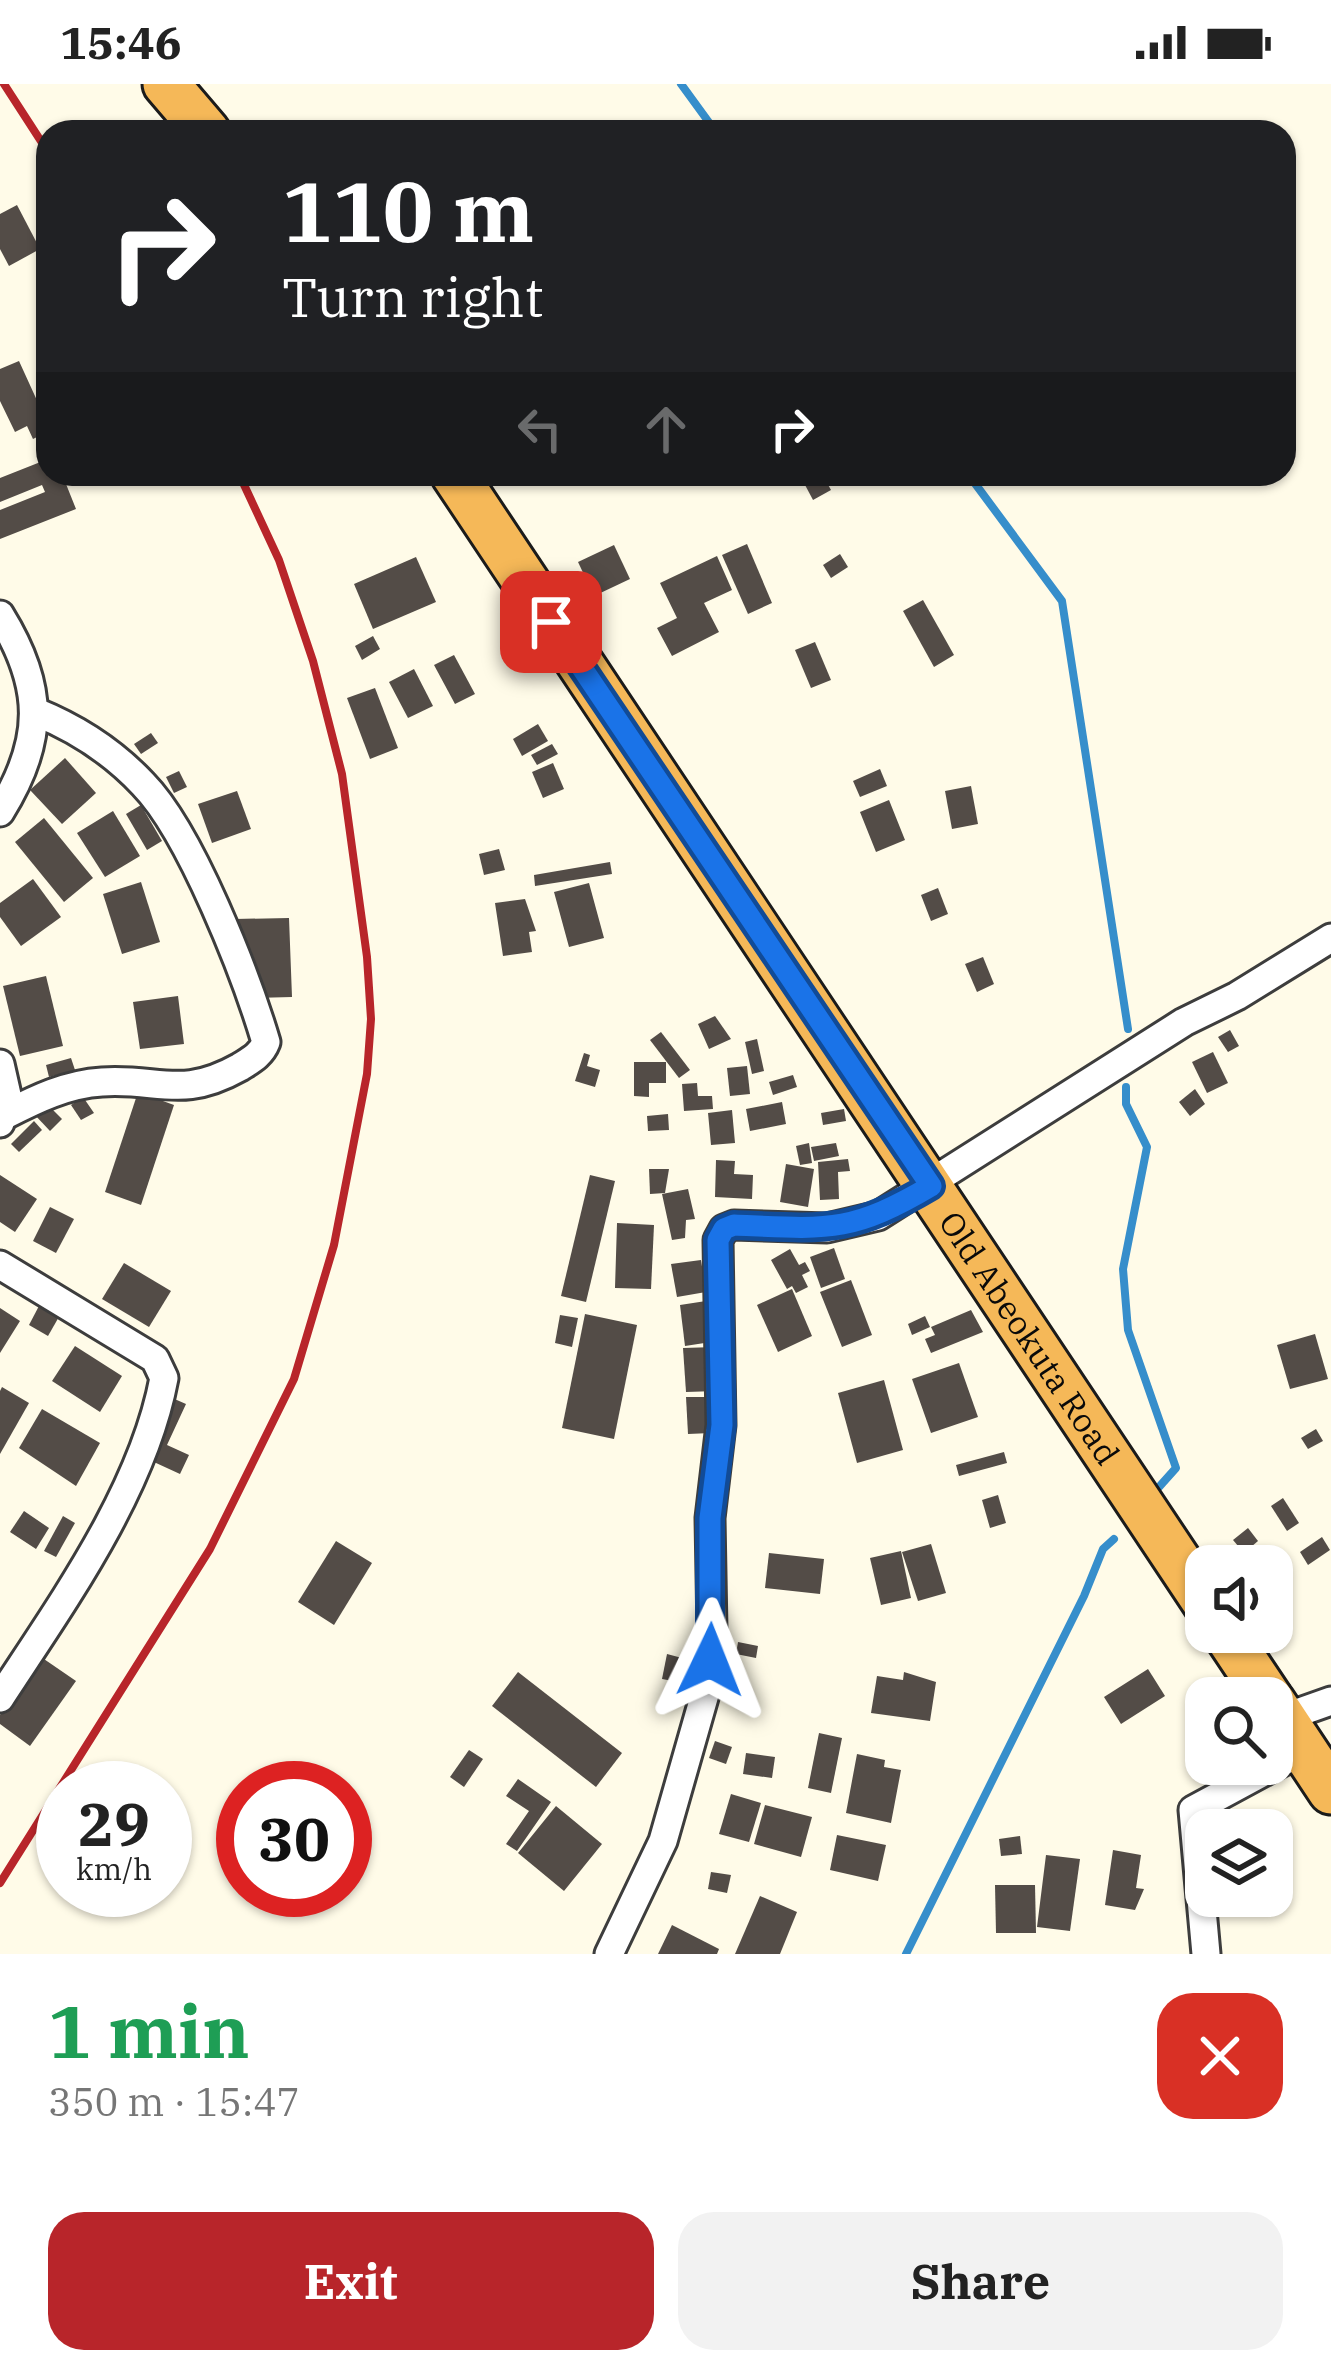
<!DOCTYPE html>
<meta charset="utf-8">
<style>
:root{--surface:#fff;--page:#f2f2f2;--text:#222;--muted:#767676;--accent:#b8252a}
body{margin:0;font-family:"IBM Plex Serif",serif;background:var(--page);color:var(--text);height:100vh;display:flex;flex-direction:column;font-size:45px;white-space:nowrap}
*{box-sizing:border-box;margin:0}
p{font-size:39px;color:var(--muted)}
.icon{flex:none;width:66px;height:66px;fill:none;stroke:currentColor;stroke-width:2;stroke-linecap:round;stroke-linejoin:round}
.map{position:relative;height:1870px;overflow:hidden}
.panel{display:flex;flex-direction:column;background:var(--surface);flex:1}
.panel>*{flex:none}
.top-card{position:absolute;left:36px;top:36px;width:1260px;height:366px;border-radius:36px;box-shadow:0 3px 9px #0004;background:#202124;color:#fff;overflow:hidden}
.buttons{position:absolute;left:1185px;top:1461px;display:grid;gap:24px}
.buttons a{display:grid;place-items:center;width:108px;height:108px;border-radius:24px;background:var(--surface);box-shadow:0 3px 9px #0004;font-size:60px}
.speed{position:absolute;left:36px;top:1677px;display:flex;gap:24px;font-size:60px;font-weight:700;text-align:center}
.speed>*{display:grid;place-content:center;width:156px;height:156px;border-radius:50%;background:var(--surface);box-shadow:0 3px 9px #0004;line-height:1}
.speed small{font-size:30px;font-weight:400}
.speed .limit{border:18px solid #d22;background:#fff;color:#111}
.pin{position:absolute;display:grid;place-items:center;width:102px;height:102px;color:#fff;margin:-51px;border-radius:24px;box-shadow:0 6px 18px #0006}
.me{position:absolute;width:132px;margin:-66px;rotate:2deg;stroke-linejoin:round;filter:drop-shadow(0 0 9px #0008)}
.turn{display:flex;align-items:center;gap:42px;height:252px;padding:0 48px;font-size:54px}
.turn .icon{width:156px;height:156px;stroke-width:2.5}
.turn b{display:block;font-size:84px;line-height:102px}
.lanes{display:flex;align-items:center;height:114px;padding:0 48px;background:#0003;justify-content:center;gap:60px;direction:ltr}
.lanes .off{opacity:.35}
.round{display:grid;place-items:center;flex:none;width:126px;height:126px;border-radius:36px;background:var(--page)}
.head{display:flex;align-items:center;justify-content:space-between;height:204px;padding:0 48px}
h1{font-size:72px;font-weight:700;line-height:90px;color:#1e9e55}
.action{display:flex;gap:24px;margin-top:auto;padding:24px 48px}
.action a{flex:1;height:138px;border-radius:36px;background:var(--accent);color:#fff;font-size:48px;font-weight:700;line-height:138px;text-align:center}
.action a+a{background:var(--page);color:var(--text)}
.status{display:flex;justify-content:space-between;align-items:center;height:84px;padding:0 60px;background:var(--surface);direction:ltr}
.status svg{height:33px;fill:currentColor}
.map>svg:first-child{display:block}
.lines{fill:none;stroke-linecap:round;stroke-linejoin:round}
.stream{stroke:#368ecb;stroke-width:8}
.building{fill:#534c47}
.minor-casing{stroke:#3d3d3d;stroke-width:33}
.trunk-casing{stroke:#1b1b1b;stroke-width:51}
.minor{stroke:#fff;stroke-width:27}
.trunk{stroke:#f5b858;stroke-width:45}
.rail{stroke:#b8252a;stroke-width:8}
.route-casing{stroke:#114b97;stroke-width:30}
.route{stroke:#1a73e8;stroke-width:21}
.labels{text-anchor:middle;stroke-width:12;stroke-linejoin:round;paint-order:stroke}
.street-label{font-size:33px;fill:#0a0a0a;stroke:#fff}
</style>
<div class="status"><b>15:46</b><svg viewBox="0 0 49 12"><path d="M0 12V9h3v3zM5 12V6h3v6zM10 12V3h3v9zM15 12V0h3v12zM26 1h20v11H26zM47 4h2v5h-2z"/></svg></div>
<div class="map">
<svg width="1331" height="1870" viewBox="0 0 1331 1870">
<rect width="100%" height="100%" fill="#fffbe8"/>
<g class="lines">
<g class="stream">
<path d="M 681,0 L 716,48"/>
<path d="M 968,390 L 1062,517 L 1128,945"/>
<path d="M 1126,1003 L 1126,1020 L 1147,1063 L 1123,1185 L 1128,1246 L 1176,1384 L 1159,1403"/>
<path d="M 906,1870 L 1084,1512 L 1103,1465 L 1114,1455"/>
</g>
</g>
<g class="building">
<path d="M 17,121 L 40,165 L 9,182 L 0,165 L 0,130 Z"/>
<path d="M 19,277 L 45,334 L 37,338 L 43,350 L 33,355 L 27,342 L 15,348 L 0,317 L 0,285 Z"/>
<path d="M 48,375 L 48,390 L 62,390 L 76,425 L 0,455 L 0,426 L 45,408 L 42,401 L 0,418 L 0,394 Z"/>
<path d="M 822,390 L 831,406 L 813,416 L 804,399 Z"/>
<path d="M 747,460 L 772,519 L 748,530 L 722,471 Z"/>
<path d="M 614,461 L 630,495 L 594,512 L 578,478 Z"/>
<path d="M 840,470 L 848,483 L 831,494 L 823,481 Z"/>
<path d="M 717,472 L 732,506 L 704,519 L 719,548 L 672,572 L 657,544 L 677,534 L 660,499 Z"/>
<path d="M 416,473 L 436,518 L 373,545 L 354,500 Z"/>
<path d="M 923,516 L 954,571 L 934,583 L 903,527 Z"/>
<path d="M 373,552 L 380,565 L 362,576 L 355,562 Z"/>
<path d="M 815,558 L 831,596 L 811,604 L 795,566 Z"/>
<path d="M 454,571 L 475,610 L 455,620 L 434,581 Z"/>
<path d="M 414,585 L 433,622 L 408,634 L 389,598 Z"/>
<path d="M 375,604 L 398,664 L 370,675 L 347,614 Z"/>
<path d="M 538,640 L 548,657 L 522,672 L 513,655 Z"/>
<path d="M 151,649 L 158,659 L 141,670 L 134,660 Z"/>
<path d="M 552,660 L 558,670 L 537,681 L 531,671 Z"/>
<path d="M 65,674 L 96,709 L 62,740 L 30,706 Z"/>
<path d="M 553,679 L 564,705 L 543,714 L 532,688 Z"/>
<path d="M 880,685 L 887,702 L 860,713 L 853,697 Z"/>
<path d="M 179,687 L 187,703 L 174,709 L 166,693 Z"/>
<path d="M 971,702 L 978,740 L 952,745 L 945,707 Z"/>
<path d="M 237,707 L 251,745 L 212,759 L 198,720 Z"/>
<path d="M 889,716 L 905,756 L 876,768 L 860,728 Z"/>
<path d="M 141,721 L 162,757 L 147,766 L 126,730 Z"/>
<path d="M 113,727 L 140,772 L 105,793 L 77,749 Z"/>
<path d="M 44,734 L 93,794 L 64,818 L 15,758 Z"/>
<path d="M 499,765 L 505,786 L 484,791 L 479,770 Z"/>
<path d="M 610,778 L 612,790 L 535,802 L 534,791 Z"/>
<path d="M 33,795 L 61,833 L 21,862 L 0,833 L 0,819 Z"/>
<path d="M 141,798 L 160,858 L 122,870 L 103,810 Z"/>
<path d="M 589,799 L 604,854 L 569,863 L 554,808 Z"/>
<path d="M 938,804 L 948,830 L 931,837 L 921,811 Z"/>
<path d="M 525,815 L 536,847 L 529,848 L 532,868 L 503,872 L 495,819 Z"/>
<path d="M 289,834 L 292,913 L 253,914 L 251,866 L 236,866 L 235,835 Z"/>
<path d="M 983,873 L 994,900 L 977,908 L 965,880 Z"/>
<path d="M 46,892 L 63,962 L 20,972 L 3,902 Z"/>
<path d="M 178,912 L 184,960 L 140,965 L 133,918 Z"/>
<path d="M 715,932 L 731,955 L 709,965 L 698,940 Z"/>
<path d="M 1230,946 L 1239,962 L 1228,968 L 1218,953 Z"/>
<path d="M 661,948 L 690,986 L 679,994 L 650,956 Z"/>
<path d="M 757,955 L 764,987 L 752,990 L 745,958 Z"/>
<path d="M 1213,968 L 1228,999 L 1207,1009 L 1192,978 Z"/>
<path d="M 584,969 L 590,971 L 587,982 L 600,986 L 595,1003 L 575,997 Z"/>
<path d="M 71,974 L 75,986 L 49,993 L 46,981 Z"/>
<path d="M 634,978 L 666,978 L 666,999 L 649,999 L 649,1013 L 634,1012 Z"/>
<path d="M 747,982 L 750,1010 L 730,1012 L 727,984 Z"/>
<path d="M 793,991 L 797,1003 L 773,1011 L 769,998 Z"/>
<path d="M 697,999 L 698,1012 L 712,1012 L 713,1025 L 684,1027 L 682,1000 Z"/>
<path d="M 1195,1005 L 1205,1020 L 1190,1032 L 1179,1018 Z"/>
<path d="M 138,1008 L 174,1021 L 141,1121 L 105,1108 Z"/>
<path d="M 83,1013 L 94,1029 L 81,1036 L 71,1021 Z"/>
<path d="M 782,1018 L 786,1040 L 750,1047 L 746,1025 Z"/>
<path d="M 46,1019 L 62,1035 L 50,1047 L 34,1030 Z"/>
<path d="M 844,1025 L 846,1037 L 823,1041 L 821,1029 Z"/>
<path d="M 732,1026 L 735,1059 L 711,1061 L 708,1029 Z"/>
<path d="M 668,1030 L 669,1046 L 648,1047 L 647,1032 Z"/>
<path d="M 34,1037 L 42,1046 L 19,1068 L 11,1060 Z"/>
<path d="M 809,1059 L 812,1079 L 800,1081 L 796,1062 Z"/>
<path d="M 836,1059 L 839,1072 L 814,1077 L 811,1063 Z"/>
<path d="M 848,1075 L 850,1087 L 838,1088 L 839,1115 L 820,1116 L 818,1078 Z"/>
<path d="M 716,1076 L 735,1077 L 734,1090 L 753,1091 L 752,1115 L 715,1113 Z"/>
<path d="M 786,1080 L 814,1085 L 808,1123 L 780,1118 Z"/>
<path d="M 649,1085 L 669,1085 L 665,1109 L 650,1110 Z"/>
<path d="M 0,1091 L 37,1115 L 15,1148 L 0,1138 Z"/>
<path d="M 590,1091 L 615,1097 L 586,1218 L 561,1212 Z"/>
<path d="M 688,1105 L 695,1135 L 686,1136 L 685,1154 L 672,1156 L 662,1110 Z"/>
<path d="M 50,1123 L 74,1135 L 56,1169 L 33,1157 Z"/>
<path d="M 617,1139 L 654,1141 L 651,1205 L 615,1204 Z"/>
<path d="M 834,1164 L 845,1195 L 821,1204 L 810,1173 Z"/>
<path d="M 790,1165 L 799,1181 L 805,1178 L 810,1187 L 802,1191 L 808,1203 L 796,1209 L 792,1202 L 787,1205 L 771,1176 Z"/>
<path d="M 701,1176 L 706,1208 L 677,1213 L 671,1180 Z"/>
<path d="M 124,1179 L 171,1207 L 149,1243 L 102,1215 Z"/>
<path d="M 851,1196 L 872,1251 L 842,1263 L 820,1208 Z"/>
<path d="M 792,1205 L 812,1252 L 778,1268 L 757,1221 Z"/>
<path d="M 706,1217 L 711,1258 L 685,1262 L 680,1221 Z"/>
<path d="M 40,1220 L 60,1231 L 48,1252 L 29,1241 Z"/>
<path d="M 0,1224 L 20,1237 L 0,1269 Z"/>
<path d="M 971,1226 L 983,1248 L 931,1269 L 925,1255 L 935,1251 L 931,1243 Z"/>
<path d="M 585,1230 L 637,1241 L 614,1355 L 562,1344 Z"/>
<path d="M 560,1231 L 578,1234 L 572,1263 L 555,1259 Z"/>
<path d="M 925,1232 L 930,1243 L 912,1251 L 908,1240 Z"/>
<path d="M 1315,1250 L 1328,1295 L 1290,1305 L 1277,1261 Z"/>
<path d="M 75,1262 L 122,1292 L 100,1328 L 52,1297 Z"/>
<path d="M 715,1263 L 717,1307 L 686,1308 L 683,1264 Z"/>
<path d="M 959,1279 L 978,1333 L 931,1349 L 912,1295 Z"/>
<path d="M 884,1296 L 903,1366 L 857,1379 L 838,1309 Z"/>
<path d="M 2,1303 L 29,1319 L 0,1370 L 0,1307 Z"/>
<path d="M 170,1313 L 186,1320 L 167,1361 L 189,1371 L 180,1390 L 143,1373 Z"/>
<path d="M 686,1313 L 710,1313 L 711,1349 L 688,1350 Z"/>
<path d="M 42,1325 L 100,1359 L 76,1402 L 19,1364 Z"/>
<path d="M 1316,1345 L 1323,1357 L 1308,1365 L 1301,1354 Z"/>
<path d="M 1004,1368 L 1007,1379 L 959,1392 L 956,1381 Z"/>
<path d="M 998,1411 L 1006,1439 L 990,1444 L 982,1416 Z"/>
<path d="M 1283,1414 L 1299,1439 L 1287,1447 L 1271,1422 Z"/>
<path d="M 24,1427 L 49,1444 L 36,1465 L 10,1448 Z"/>
<path d="M 63,1432 L 75,1439 L 56,1473 L 44,1467 Z"/>
<path d="M 1248,1444 L 1258,1457 L 1244,1469 L 1233,1456 Z"/>
<path d="M 1322,1453 L 1330,1466 L 1308,1481 L 1300,1468 Z"/>
<path d="M 336,1457 L 372,1479 L 334,1541 L 298,1518 Z"/>
<path d="M 931,1460 L 946,1509 L 918,1517 L 902,1468 Z"/>
<path d="M 901,1467 L 911,1514 L 881,1521 L 870,1474 Z"/>
<path d="M 769,1469 L 824,1475 L 820,1510 L 765,1504 Z"/>
<path d="M 738,1558 L 758,1562 L 756,1574 L 736,1570 Z"/>
<path d="M 667,1570 L 682,1574 L 678,1594 L 673,1597 L 662,1595 Z"/>
<path d="M 41,1573 L 76,1597 L 30,1662 L 0,1640 L 0,1631 Z"/>
<path d="M 1148,1585 L 1165,1612 L 1121,1640 L 1104,1613 Z"/>
<path d="M 518,1588 L 622,1669 L 596,1703 L 492,1622 Z"/>
<path d="M 904,1588 L 936,1598 L 930,1637 L 871,1629 L 877,1592 L 903,1596 Z"/>
<path d="M 819,1649 L 842,1654 L 831,1709 L 808,1704 Z"/>
<path d="M 715,1657 L 732,1663 L 726,1680 L 709,1674 Z"/>
<path d="M 469,1666 L 483,1675 L 464,1703 L 450,1693 Z"/>
<path d="M 746,1669 L 775,1673 L 772,1694 L 743,1690 Z"/>
<path d="M 857,1670 L 885,1676 L 884,1683 L 901,1686 L 891,1739 L 846,1729 Z"/>
<path d="M 518,1695 L 551,1718 L 517,1767 L 506,1760 L 529,1727 L 506,1712 Z"/>
<path d="M 731,1710 L 761,1719 L 749,1758 L 719,1750 Z"/>
<path d="M 765,1721 L 812,1733 L 801,1773 L 754,1760 Z"/>
<path d="M 556,1722 L 602,1760 L 564,1807 L 518,1769 Z"/>
<path d="M 837,1751 L 886,1761 L 878,1797 L 830,1786 Z"/>
<path d="M 1020,1752 L 1022,1770 L 1001,1772 L 999,1755 Z"/>
<path d="M 1113,1766 L 1141,1771 L 1136,1804 L 1144,1805 L 1135,1826 L 1105,1821 Z"/>
<path d="M 1046,1771 L 1080,1775 L 1070,1847 L 1037,1843 Z"/>
<path d="M 711,1788 L 731,1791 L 727,1809 L 708,1805 Z"/>
<path d="M 995,1801 L 1035,1801 L 1036,1849 L 996,1849 Z"/>
<path d="M 760,1812 L 797,1828 L 780,1870 L 735,1870 Z"/>
<path d="M 672,1841 L 719,1865 L 717,1870 L 658,1870 Z"/>
</g>
<g class="lines">
<defs>
<g id="minor">
<path d="M 0,531 C 44,602 45,656 0,728"/>
<path d="M 0,980 L 7,1011 L 0,1039"/>
<path d="M 5,1031 C 36,1015 67,1000 102,998 C 160,994 181,1016 240,983 C 251,976 261,971 266,958 C 246,891 191,749 143,700 C 112,667 78,645 36,628"/>
<path d="M 0,1181 L 155,1275 L 164,1294 C 143,1407 62,1519 0,1614"/>
<path d="M 1283,1634 L 1331,1617"/>
<path d="M 609,1870 L 663,1757 L 707,1603 L 712,1548 L 710,1434 L 721,1341 L 718,1156 L 724,1145 L 734,1141 L 827,1144 L 878,1132 L 1184,938 L 1237,912 L 1331,854"/>
<path d="M 1206,1870 L 1193,1726 L 1304,1666"/>
</g>
<g id="trunk">
<path d="M 166,0 L 207,48"/>
<path id="s1" d="M 454,390 L 1206,1519"/>
<path d="M 1225,1548 L 1269,1614"/>
<path d="M 1272,1618 L 1331,1707"/>
</g>
</defs>
<use href="#minor" class="minor-casing"/>
<use href="#trunk" class="trunk-casing"/>
<use href="#minor" class="minor"/>
<use href="#trunk" class="trunk"/>
<g class="rail">
<path d="M 4,0 L 48,68"/>
<path d="M 0,1799 L 210,1465 L 294,1295 L 334,1161 L 367,990 L 371,935 L 367,873 L 342,690 L 313,577 L 279,476 L 239,390"/>
</g>
</g>
<g class="lines">
<defs>
<path id="route" d="M 551,538 L 931,1102 C 850,1150 826,1145 734,1141 L 724,1145 L 718,1156 L 722,1341 L 710,1434 L 710,1576"/>
</defs>
<use href="#route" class="route-casing"/>
<use href="#route" class="route"/>
</g>
<g class="labels">
<g class="street-label">
<text dy="12" stroke="none"><textPath href="#s1" startOffset="1038">Old Abeokuta Road</textPath></text>
</g>
</g>
</svg>
<div class="buttons">
<a><svg class="icon" aria-label="sound" viewBox="0 0 24 24"><path d="M4 9h4l5-4v14l-5-4H4zM17 9q2 3 0 6"/></svg></a>
<a><svg class="icon" aria-label="search" viewBox="0 0 24 24"><circle cx="10" cy="10" r="6"/><path d="M15 15l6 6"/></svg></a>
<a><svg class="icon" aria-label="layers" viewBox="0 0 24 24"><path d="M12 4l9 5-9 5-9-5zM3 14l9 5 9-5"/></svg></a>
</div>
<div class="speed"><div>29<small>km/h</small></div><div class="limit">30</div></div>
<div class="pin" style="left:551px;top:538px;background:#d93025"><svg class="icon" aria-label="arrive" viewBox="0 0 24 24"><path d="M6 21V4h12l-3 4 3 4H6"/></svg></div>
<svg class="me" style="left:710px;top:1576px" viewBox="-20 -20 40 40"><path d="M0-17L14 15 0 8-14 15z" fill="#1a73e8" stroke="#fff" stroke-width="4"/></svg>
<div class="top-card">
<div class="turn"><svg class="icon" aria-label="right" viewBox="0 0 24 24"><path d="M7 20v-9h11M14 6l5 5-5 5"/></svg><div><b>110 m</b>Turn right</div></div>
<div class="lanes"><svg class="icon off" aria-label="left" viewBox="0 0 24 24"><path d="M17 20v-9H6M10 6l-5 5 5 5"/></svg><svg class="icon off" aria-label="ahead" viewBox="0 0 24 24"><path d="M12 20V5M6 11l6-6 6 6"/></svg><svg class="icon" aria-label="right" viewBox="0 0 24 24"><path d="M7 20v-9h11M14 6l5 5-5 5"/></svg></div>
</div>
</div>
<section class="panel">
<div class="head"><div><h1>1 min</h1><p>350 m · 15:47</p></div><a class="round" style="background:#d93025;color:#fff"><svg class="icon" aria-label="close" viewBox="0 0 24 24"><path d="M6 6l12 12M18 6L6 18"/></svg></a></div>
<div class="action"><a>Exit</a><a>Share</a></div>
</section>
